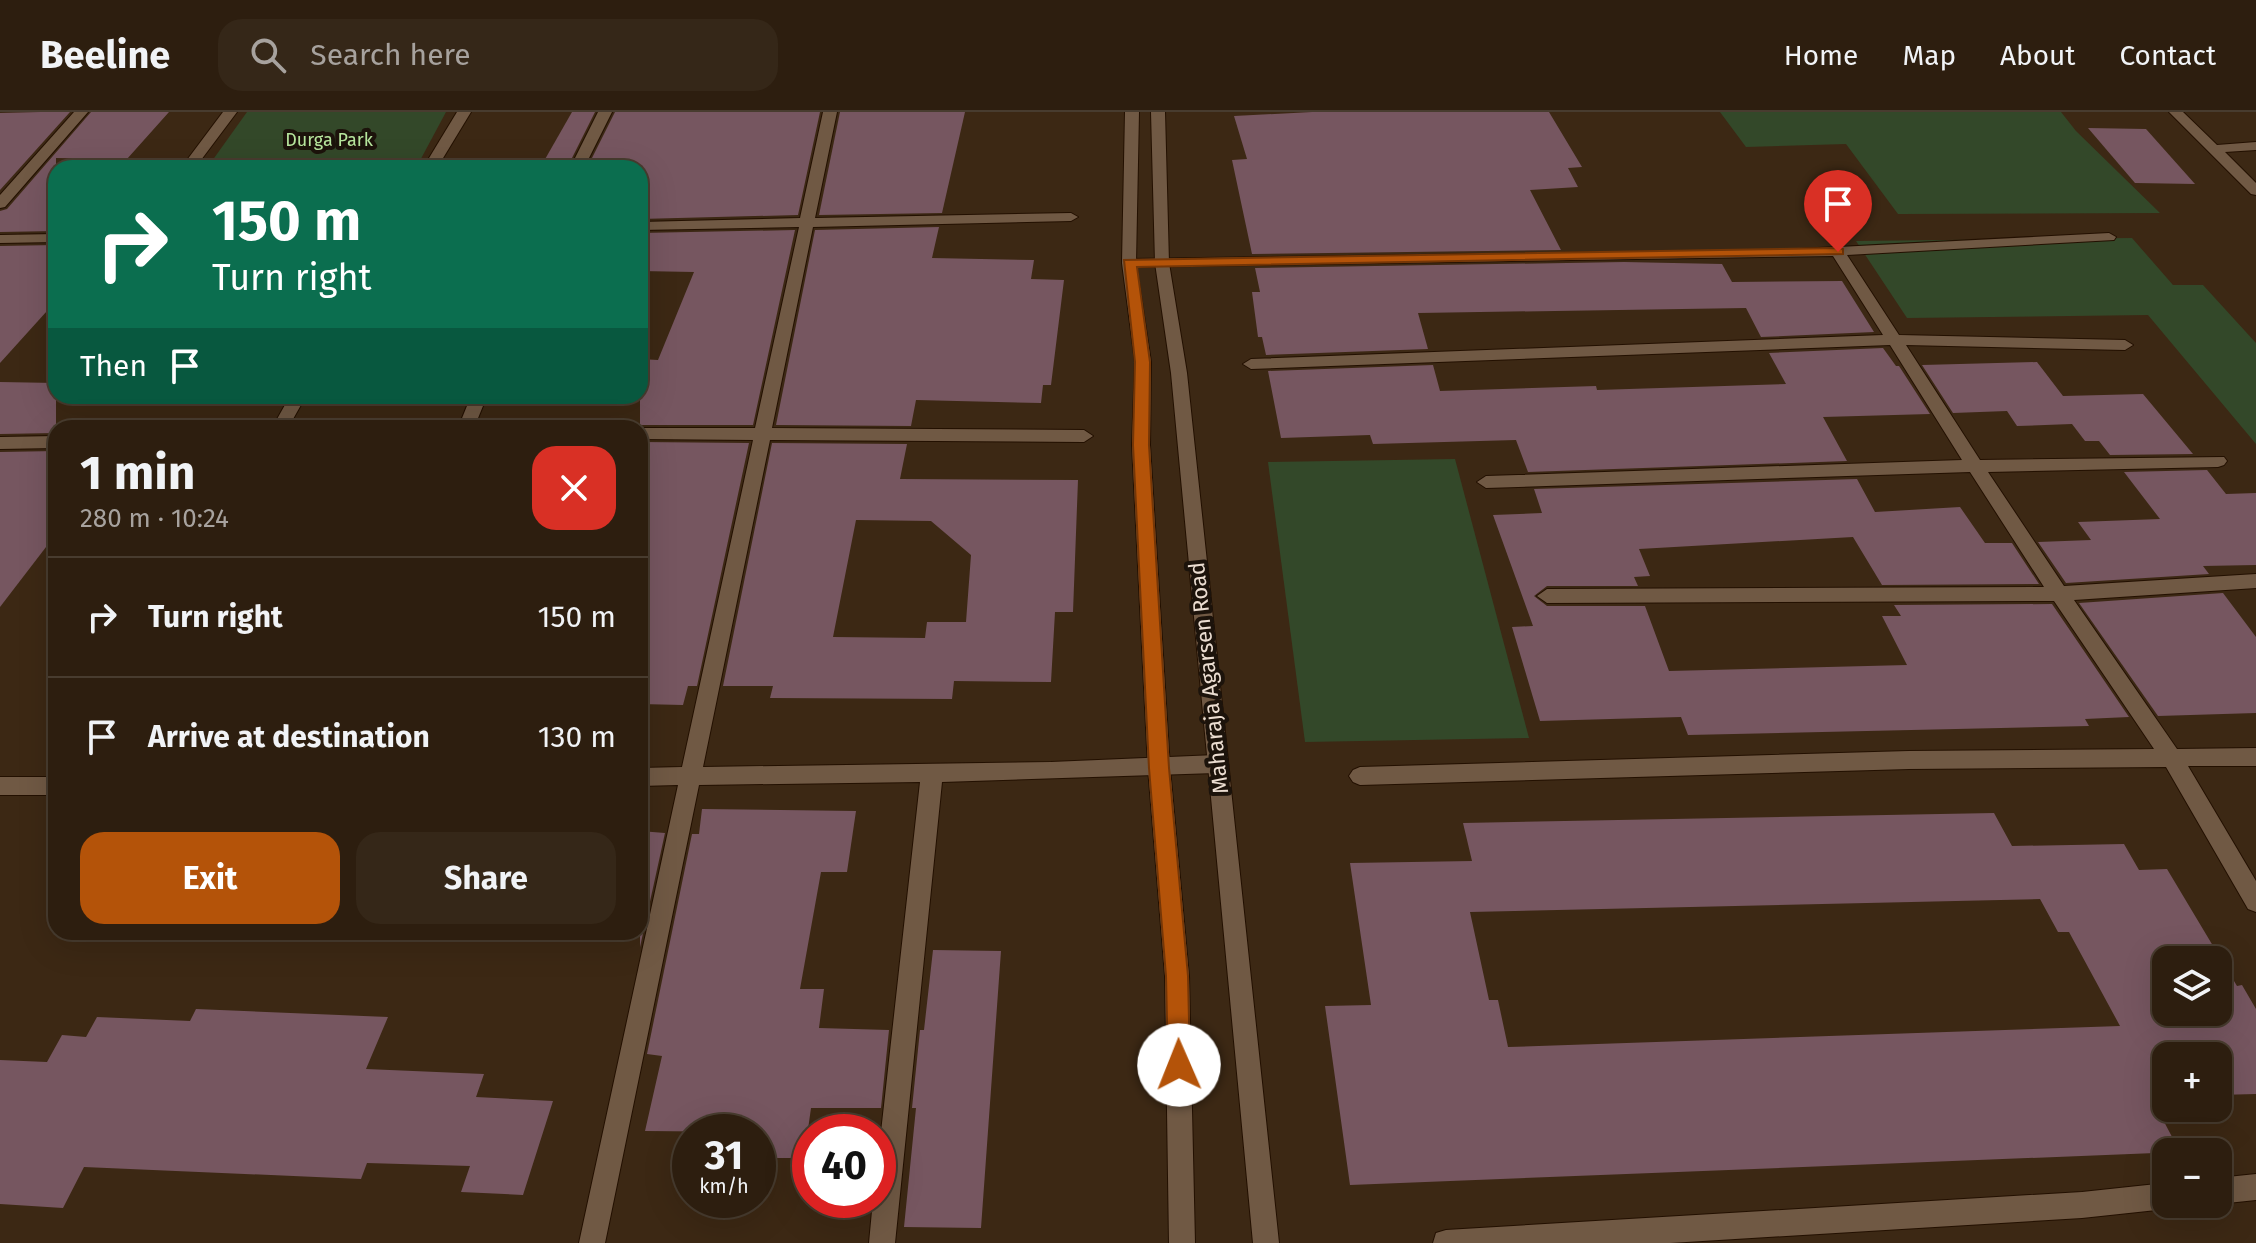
<!DOCTYPE html>
<meta charset="utf-8">
<style>
:root{--surface:#2d1e0f;--page:#352718;--text:#f1f3f6;--muted:#a7a29e;--line:#483c2f;--accent:#b45309}
body{margin:0;font-family:"Fira Sans",sans-serif;background:var(--page);color:var(--text);height:100vh;display:flex;flex-direction:column;font-size:30px;white-space:nowrap}
*{box-sizing:border-box;margin:0}
p{font-size:26px;color:var(--muted)}
.icon{flex:none;width:44px;height:44px;fill:none;stroke:currentColor;stroke-width:2;stroke-linecap:round;stroke-linejoin:round}
.map{position:relative;flex:1;overflow:hidden}
.side{position:absolute;left:48px;top:308px;width:600px;height:520px;display:flex;flex-direction:column;background:var(--surface);border-radius:24px;box-shadow:0 8px 32px #0002,0 0 0 2px var(--line)}
.side>*{flex:none}
.guide{position:absolute;left:48px;top:48px;width:600px;height:244px;border-radius:24px;box-shadow:0 8px 32px #0002,0 0 0 2px var(--line);background:#0b6e4f;color:#fff;overflow:hidden}
.fabs{position:absolute;left:2152px;top:834px;display:grid;gap:16px}
.fabs a{display:grid;place-items:center;width:80px;height:80px;border-radius:16px;background:var(--surface);box-shadow:0 8px 32px #0002,0 0 0 2px var(--line);font-size:40px}
.speed{position:absolute;left:672px;top:1002px;display:flex;gap:16px;font-size:40px;font-weight:700;text-align:center}
.speed>*{display:grid;place-content:center;width:104px;height:104px;border-radius:50%;background:var(--surface);box-shadow:0 8px 32px #0002,0 0 0 2px var(--line);line-height:1}
.speed small{font-size:20px;font-weight:400}
.speed .limit{border:12px solid #d22;background:#fff;color:#111}
.pin{position:absolute;display:grid;place-items:center;width:68px;height:68px;color:#fff;margin:-82px -34px;border-radius:50% 50% 50% 0;rotate:-45deg;box-shadow:0 0 8px #0007}
.pin .icon{rotate:45deg}
.me{position:absolute;width:88px;margin:-44px;rotate:359deg;stroke-linejoin:round;filter:drop-shadow(0 0 6px #0008)}
.turn{display:flex;align-items:center;gap:28px;height:168px;padding:0 32px;font-size:36px}
.turn .icon{width:104px;height:104px;stroke-width:2.5}
.turn b{display:block;font-size:56px;line-height:68px}
.then{display:flex;align-items:center;height:76px;padding:0 32px;background:#0003;gap:16px;font-size:30px}
.round{display:grid;place-items:center;flex:none;width:84px;height:84px;border-radius:24px;background:var(--page)}
.headline{display:flex;align-items:center;justify-content:space-between;height:136px;padding:0 32px}
h1{font-size:48px;font-weight:700;line-height:60px}
.cta{display:flex;gap:16px;margin-top:auto;padding:16px 32px}
.cta a{flex:1;height:92px;border-radius:24px;background:var(--accent);color:#fff;font-size:32px;font-weight:700;line-height:92px;text-align:center}
.cta a+a{background:var(--page);color:var(--text)}
ul{padding:0;list-style:none}
li{display:flex;align-items:center;gap:24px;height:120px;padding:0 32px;border-top:2px solid var(--line)}
li div{flex:1}
li b{display:block;font-size:30px}
li em{font-style:normal}
header{display:flex;align-items:center;gap:48px;box-sizing:border-box;height:112px;padding:0 40px;background:var(--surface);border-bottom:2px solid var(--line)}
header strong{font-size:38px}
nav{display:flex;gap:44px;margin-inline-start:auto;font-size:28px}
.search{width:560px;height:72px;background:var(--page);display:flex;align-items:center;gap:20px;box-sizing:border-box;padding:0 28px;border-radius:24px;color:var(--muted);font-size:30px}
.map>svg:first-child{display:block}
.green{fill:#334829}
.building{fill:#765660;fill-rule:evenodd}
.lines{fill:none;stroke-linecap:round;stroke-linejoin:round}
.minor-casing{stroke:#231000;stroke-width:2}
.tertiary-casing{stroke:#231000;stroke-width:2}
.minor{fill:#705944;fill-rule:evenodd}
.tertiary{fill:#705944;fill-rule:evenodd}
.route{fill:#b45309;stroke:#753606;stroke-width:2}
.labels{text-anchor:middle;stroke-width:8;stroke-linejoin:round;paint-order:stroke}
.far-park-label{font-size:18px;fill:#b6e59d;stroke:#1c130b}
.street-label{font-size:22px;fill:#ebddd1;stroke:#1c130b}
</style>
<header>
<strong>Beeline</strong>
<div class="search"><svg class="icon" aria-label="search" viewBox="0 0 24 24"><circle cx="10" cy="10" r="6"/><path d="M15 15l6 6"/></svg>Search here</div>
<nav><a>Home</a><a>Map</a><a>About</a><a>Contact</a></nav>
</header>
<div class="map">
<svg width="2256" height="1131" viewBox="0 0 2256 1131">
<rect width="100%" height="100%" fill="#3c2814"/>
<g class="green">
<path d="M 247,0 L 446,0 L 416,56 L 207,56 Z"/>
<path d="M 1720,0 L 2061,0 L 2076,19 L 2160,101 L 1898,102 L 1846,32 L 1746,35 Z"/>
<path d="M 2132,126 L 2173,173 L 2203,173 L 2256,231 L 2256,332 L 2148,203 L 1907,206 L 1856,129 Z"/>
<path d="M 1455,347 L 1529,626 L 1305,630 L 1268,350 Z"/>
</g>
<g class="building">
<path d="M 40,0 L 70,0 L 0,78 L 0,1 Z"/>
<path d="M 91,0 L 169,0 L 127,47 L 56,46 L 56,119 L 0,120 L 0,99 L 7,97 Z"/>
<path d="M 572,0 L 595,0 L 567,56 L 540,56 Z"/>
<path d="M 615,0 L 820,0 L 798,103 L 640,107 L 640,56 L 587,56 Z"/>
<path d="M 840,0 L 965,0 L 942,101 L 819,103 Z"/>
<path d="M 1312,0 L 1549,0 L 1582,55 L 1568,56 L 1578,75 L 1530,78 L 1561,138 L 1252,142 L 1232,48 L 1247,47 L 1234,4 Z"/>
<path d="M 2088,16 L 2146,17 L 2195,72 L 2135,71 Z"/>
<path d="M 939,115 L 932,146 L 1034,148 L 1031,167 L 1064,168 L 1051,273 L 1043,273 L 1041,291 L 916,288 L 911,314 L 776,313 L 815,118 Z"/>
<path d="M 795,118 L 753,313 L 640,313 L 640,247 L 658,248 L 694,160 L 640,159 L 640,121 Z"/>
<path d="M 56,133 L 56,189 L 0,251 L 0,134 Z"/>
<path d="M 1624,150 L 1722,152 L 1732,170 L 1842,169 L 1874,220 L 1761,225 L 1746,196 L 1418,201 L 1428,237 L 1266,243 L 1262,225 L 1258,225 L 1252,180 L 1260,180 L 1255,156 Z"/>
<path d="M 1883,236 L 1896,254 L 1899,254 L 1930,302 L 1823,305 L 1847,349 L 1528,360 L 1516,328 L 1373,332 L 1370,323 L 1281,326 L 1268,259 L 1433,253 L 1440,279 L 1596,274 L 1597,278 L 1786,272 L 1769,241 Z"/>
<path d="M 2037,250 L 2063,284 L 2143,282 L 2193,342 L 2110,343 L 2099,329 L 2085,329 L 2072,312 L 2017,314 L 2007,299 L 1953,301 L 1922,253 Z"/>
<path d="M 0,270 L 56,271 L 56,321 L 0,322 Z"/>
<path d="M 640,330 L 749,331 L 697,574 L 688,574 L 683,593 L 640,592 Z"/>
<path d="M 772,331 L 907,332 L 900,367 L 1078,368 L 1073,500 L 1055,500 L 1051,570 L 954,569 L 952,587 L 770,586 L 773,574 L 723,574 ZM 856,408 L 931,409 L 971,443 L 966,510 L 927,510 L 925,526 L 833,525 Z"/>
<path d="M 56,339 L 56,422 L 0,495 L 0,340 Z"/>
<path d="M 2207,358 L 2226,382 L 2256,381 L 2256,453 L 2203,454 L 2209,462 L 2066,471 L 2038,430 L 2091,428 L 2078,410 L 2160,407 L 2124,360 Z"/>
<path d="M 1857,367 L 1875,400 L 1960,395 L 1985,431 L 2012,431 L 2039,472 L 1882,473 L 1853,425 L 1639,437 L 1650,464 L 1634,465 L 1638,474 L 1547,474 L 1534,484 L 1547,494 L 1645,494 L 1669,559 L 1907,553 L 1882,504 L 1901,504 L 1894,493 L 2052,492 L 2129,605 L 2085,607 L 2089,614 L 1688,623 L 1681,605 L 1540,609 L 1512,515 L 1533,514 L 1493,403 L 1542,401 L 1534,377 Z"/>
<path d="M 2223,481 L 2256,525 L 2256,601 L 2158,604 L 2079,491 Z"/>
<path d="M 702,697 L 856,699 L 847,760 L 821,760 L 800,877 L 824,877 L 819,916 L 889,918 L 881,996 L 811,996 L 804,1046 L 758,1046 L 758,1020 L 645,1019 L 662,944 L 647,942 L 692,722 L 699,722 Z"/>
<path d="M 1994,701 L 2012,734 L 2124,732 L 2139,758 L 2167,757 L 2237,874 L 2242,873 L 2256,897 L 2256,982 L 2218,983 L 2218,944 L 2166,944 L 2166,985 L 2151,985 L 2180,1040 L 1350,1073 L 1325,894 L 1371,893 L 1350,751 L 1472,749 L 1463,711 ZM 2040,787 L 2058,820 L 2069,820 L 2120,914 L 1508,935 L 1498,888 L 1489,888 L 1470,800 ZM 2166,848 L 2218,848 L 2218,900 L 2166,900 Z"/>
<path d="M 640,719 L 665,721 L 640,835 Z"/>
<path d="M 933,838 L 1001,839 L 981,1116 L 904,1115 L 916,996 L 912,996 L 920,918 L 924,918 Z"/>
<path d="M 196,897 L 388,905 L 366,957 L 484,962 L 476,985 L 553,989 L 523,1083 L 461,1080 L 470,1054 L 367,1051 L 361,1067 L 84,1055 L 63,1096 L 0,1092 L 0,948 L 47,950 L 62,923 L 86,925 L 97,905 L 190,909 Z"/>
</g>
<g class="lines">
<defs>
<g id="minor">
<path d="M 74,0 L 88,0 L 5,95 L 0,96 L 0,83 Z"/>
<path d="M 223,0 L 237,0 L 195,56 L 181,56 Z"/>
<path d="M 457,0 L 471,0 L 437,56 L 423,56 Z"/>
<path d="M 598,0 L 612,0 L 584,56 L 570,56 Z"/>
<path d="M 823,0 L 837,0 L 815,106 L 1071,101 L 1078,105 L 1071,109 L 813,115 L 772,316 L 1084,318 L 1093,324 L 1084,330 L 770,328 L 703,655 L 1051,650 L 1216,643 L 1223,646 L 1227,652 L 1223,658 L 1216,661 L 942,670 L 895,1131 L 869,1131 L 873,1088 L 878,1088 L 878,1047 L 920,670 L 699,673 L 605,1131 L 579,1131 L 678,673 L 640,674 L 640,656 L 682,655 L 753,328 L 640,327 L 640,316 L 637,316 L 755,316 L 799,115 L 640,118 L 640,110 L 800,106 Z"/>
<path d="M 2169,0 L 2183,0 L 2217,33 L 2256,30 L 2256,38 L 2225,40 L 2256,71 L 2256,83 L 2251,82 Z"/>
<path d="M 2109,121 L 2116,125 L 2114,128 L 1847,143 L 1899,223 L 2125,228 L 2133,233 L 2125,238 L 1906,233 L 1980,348 L 2224,345 L 2227,349 L 2224,353 L 2218,355 L 1988,360 L 2064,474 L 2256,462 L 2256,476 L 2074,488 L 2177,637 L 2256,636 L 2256,654 L 2188,654 L 2256,769 L 2256,800 L 2248,797 L 2166,655 L 1909,657 L 1360,673 L 1353,670 L 1349,664 L 1353,658 L 1360,655 L 1909,639 L 2154,637 L 2054,489 L 1547,491 L 1537,484 L 1547,477 L 2044,475 L 1970,360 L 1486,376 L 1477,370 L 1486,364 L 1962,348 L 1890,233 L 1251,257 L 1243,252 L 1251,247 L 1883,223 L 1833,144 L 1129,155 L 1122,151 L 1129,147 L 1780,138 Z"/>
<path d="M 56,122 L 56,130 L 0,131 L 0,123 Z"/>
<path d="M 290,284 L 306,284 L 288,316 L 272,316 Z"/>
<path d="M 471,284 L 487,284 L 474,316 L 458,316 Z"/>
<path d="M 56,324 L 56,336 L 0,337 L 0,325 Z"/>
<rect x="0" y="665" width="56" height="18"/>
<path d="M 2256,1062 L 2256,1088 L 2218,1092 L 2218,1066 Z"/>
<path d="M 2166,1071 L 2166,1092 L 2175,1093 L 2166,1097 L 2082,1106 L 1670,1131 L 1433,1131 L 1436,1121 L 1446,1118 L 2082,1080 Z"/>
</g>
<g id="tertiary">
<path d="M 1125,0 L 1139,0 L 1136,151 L 1151,250 L 1150,333 L 1170,656 L 1189,864 L 1195,1131 L 1169,1131 L 1165,864 L 1148,656 L 1132,333 L 1135,250 L 1122,151 Z"/>
<path d="M 1151,0 L 1165,0 L 1169,151 L 1187,261 L 1279,1131 L 1253,1131 L 1171,261 L 1155,151 Z"/>
</g>
</defs>
<use href="#minor" class="minor-casing"/>
<use href="#tertiary" class="tertiary-casing"/>
<use href="#minor" class="minor"/>
<use href="#tertiary" class="tertiary"/>
</g>
<path class="route" d="M 1838,136 L 1843,137 L 1843,142 L 1137,155 L 1150,250 L 1149,333 L 1169,656 L 1188,864 L 1190,953 L 1187,961 L 1179,964 L 1171,961 L 1168,953 L 1166,864 L 1149,656 L 1133,333 L 1135,250 L 1124,148 Z"/>
<g class="labels">
<g class="far-park-label">
<text x="329" y="34">Durga Park</text>
</g>
<g class="street-label">
<text transform="translate(1208 566) rotate(-96)" y="8">Maharaja Agarsen Road</text>
</g>
</g>
</svg>
<div class="fabs">
<a><svg class="icon" aria-label="layers" viewBox="0 0 24 24"><path d="M12 4l9 5-9 5-9-5zM3 14l9 5 9-5"/></svg></a>
<a>+</a>
<a>−</a>
</div>
<div class="speed"><div>31<small>km/h</small></div><div class="limit">40</div></div>
<div class="pin" style="left:1838px;top:140px;background:#d93025"><svg class="icon" aria-label="arrive" viewBox="0 0 24 24"><path d="M6 21V4h12l-3 4 3 4H6"/></svg></div>
<svg class="me" style="left:1179px;top:953px" viewBox="-20 -20 40 40"><circle r="19" fill="#fff"/><path d="M0-13L10 11 0 6-10 11z" fill="#b45309"/></svg>
<div class="guide">
<div class="turn"><svg class="icon" aria-label="right" viewBox="0 0 24 24"><path d="M7 20v-9h11M14 6l5 5-5 5"/></svg><div><b>150 m</b>Turn right</div></div>
<div class="then">Then<svg class="icon" aria-label="arrive" viewBox="0 0 24 24"><path d="M6 21V4h12l-3 4 3 4H6"/></svg></div>
</div>
<section class="side">
<div class="headline"><div><h1>1 min</h1><p>280 m · 10:24</p></div><a class="round" style="background:#d93025;color:#fff"><svg class="icon" aria-label="close" viewBox="0 0 24 24"><path d="M6 6l12 12M18 6L6 18"/></svg></a></div>
<ul>
<li><svg class="icon" aria-label="right" viewBox="0 0 24 24"><path d="M7 20v-9h11M14 6l5 5-5 5"/></svg><div><b>Turn right</b></div><em>150 m</em></li>
<li><svg class="icon" aria-label="arrive" viewBox="0 0 24 24"><path d="M6 21V4h12l-3 4 3 4H6"/></svg><div><b>Arrive at destination</b></div><em>130 m</em></li>
</ul>
<div class="cta"><a>Exit</a><a>Share</a></div>
</section>
</div>
